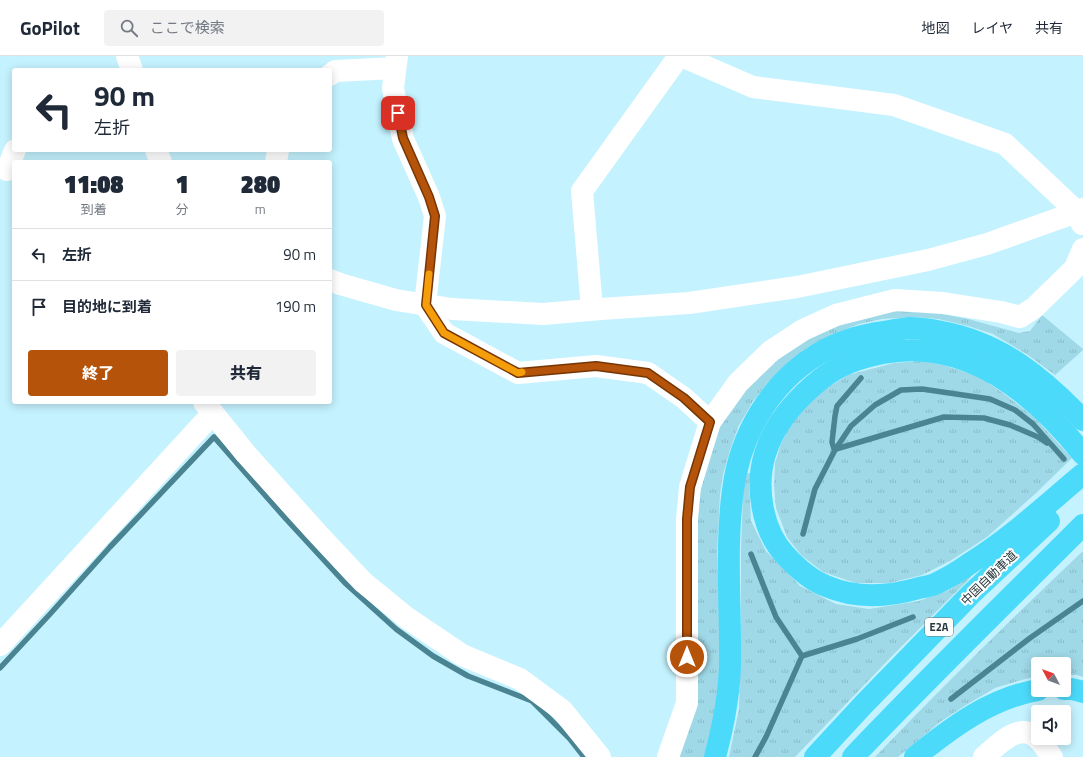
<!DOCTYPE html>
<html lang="ja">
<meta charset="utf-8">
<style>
:root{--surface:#fff;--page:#f2f2f3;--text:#1f2937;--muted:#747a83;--line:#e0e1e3;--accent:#b45309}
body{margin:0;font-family:"Titillium Web","Noto Sans JP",sans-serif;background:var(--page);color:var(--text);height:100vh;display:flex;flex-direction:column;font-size:15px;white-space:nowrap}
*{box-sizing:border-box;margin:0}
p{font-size:13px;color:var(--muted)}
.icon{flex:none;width:22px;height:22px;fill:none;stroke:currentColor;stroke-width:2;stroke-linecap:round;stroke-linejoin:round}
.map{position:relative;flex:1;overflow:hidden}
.sheet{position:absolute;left:12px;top:104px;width:320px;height:244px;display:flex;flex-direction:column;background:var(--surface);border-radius:4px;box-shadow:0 2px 10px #0003}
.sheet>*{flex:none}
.guide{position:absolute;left:12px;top:12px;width:320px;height:84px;border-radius:4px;box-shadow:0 2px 10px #0003;background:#fff;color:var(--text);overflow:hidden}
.needle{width:26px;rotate:311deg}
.controls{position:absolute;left:1031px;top:601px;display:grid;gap:8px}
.controls a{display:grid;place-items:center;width:40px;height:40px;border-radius:4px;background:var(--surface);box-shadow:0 2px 10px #0003;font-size:20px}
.pin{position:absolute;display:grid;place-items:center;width:34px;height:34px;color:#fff;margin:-17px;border-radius:8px;box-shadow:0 2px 6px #0006}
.me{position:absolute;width:44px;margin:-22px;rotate:0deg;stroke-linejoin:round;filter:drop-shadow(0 0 3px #0008)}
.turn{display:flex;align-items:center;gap:14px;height:84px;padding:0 16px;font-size:18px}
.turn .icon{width:52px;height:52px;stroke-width:2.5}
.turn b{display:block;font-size:28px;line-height:34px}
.eta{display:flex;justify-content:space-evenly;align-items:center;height:68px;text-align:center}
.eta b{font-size:24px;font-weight:800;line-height:28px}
.cta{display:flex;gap:8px;margin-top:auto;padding:8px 16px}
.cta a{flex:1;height:46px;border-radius:4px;background:var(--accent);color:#fff;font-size:16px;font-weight:800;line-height:46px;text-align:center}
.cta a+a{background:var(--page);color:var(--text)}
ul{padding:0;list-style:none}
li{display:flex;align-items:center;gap:12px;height:52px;padding:0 16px;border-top:1px solid var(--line)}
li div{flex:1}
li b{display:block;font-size:15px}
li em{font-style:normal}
header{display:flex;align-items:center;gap:24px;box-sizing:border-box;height:56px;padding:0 20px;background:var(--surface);border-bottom:1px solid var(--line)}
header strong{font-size:19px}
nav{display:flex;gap:22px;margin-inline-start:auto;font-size:14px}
.search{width:280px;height:36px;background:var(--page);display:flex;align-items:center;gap:10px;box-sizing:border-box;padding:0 14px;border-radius:4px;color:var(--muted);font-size:15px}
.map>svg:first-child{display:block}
.grass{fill:url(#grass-tufts)}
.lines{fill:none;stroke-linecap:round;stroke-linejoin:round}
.stream{stroke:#4a8492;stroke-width:5.5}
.minor{stroke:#fff;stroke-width:22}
.motorway{stroke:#4cdafa;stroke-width:22}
.route-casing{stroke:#753606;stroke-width:10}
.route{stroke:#b45309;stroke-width:7}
.slow{stroke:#f59e0b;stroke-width:7}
.labels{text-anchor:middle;stroke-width:4;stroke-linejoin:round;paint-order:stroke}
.shield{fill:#fff;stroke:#667276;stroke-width:1}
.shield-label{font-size:11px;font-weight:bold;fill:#24363b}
.street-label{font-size:12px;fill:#24363b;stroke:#fff}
</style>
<header>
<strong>GoPilot</strong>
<div class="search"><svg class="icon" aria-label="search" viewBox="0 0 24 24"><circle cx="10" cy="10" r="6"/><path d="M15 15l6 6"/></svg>ここで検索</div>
<nav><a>地図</a><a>レイヤ</a><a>共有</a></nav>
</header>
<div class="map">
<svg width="1083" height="701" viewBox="0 0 1083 701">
<defs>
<pattern id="grass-tufts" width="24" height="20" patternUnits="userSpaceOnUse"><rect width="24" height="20" fill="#9fd8e7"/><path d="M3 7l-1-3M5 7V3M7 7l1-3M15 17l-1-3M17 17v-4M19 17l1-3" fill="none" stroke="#89bac7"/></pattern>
</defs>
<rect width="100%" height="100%" fill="#c4f2fe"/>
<g class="grass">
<path d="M 922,254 L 968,263 L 1019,277 L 1030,275 L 1042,259 L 1083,293 L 1083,294 L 1055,319 L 1028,299 L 993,278 L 968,270 L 939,263 L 916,261 L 882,263 L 859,268 L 831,279 L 810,290 L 794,302 L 779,315 L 766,329 L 753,345 L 738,371 L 730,394 L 723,419 L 720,438 L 717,497 L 721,583 L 718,643 L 705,701 L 679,701 L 696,462 L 702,423 L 719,369 L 741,338 L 761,317 L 790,294 L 832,270 L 881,256 Z"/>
<path d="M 921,305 L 943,309 L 976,319 L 1003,337 L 1034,361 L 1072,402 L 1036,437 L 987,481 L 950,505 L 922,519 L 889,527 L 856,527 L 823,516 L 801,499 L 787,481 L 776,452 L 774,429 L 775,408 L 780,390 L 790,370 L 803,352 L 825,333 L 848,319 L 894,307 Z"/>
<path d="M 746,417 L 751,417 L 749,428 L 751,465 L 766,495 L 800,530 L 836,548 L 869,553 L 919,545 L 949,534 L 972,518 L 970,522 L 892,600 L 795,701 L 729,701 L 739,653 L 741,585 L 741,494 L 743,437 Z"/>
<path d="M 1083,495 L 1083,621 L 1077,619 L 1064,619 L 1064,608 L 1038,608 L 1038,620 L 1025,623 L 995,632 L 966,649 L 940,666 L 898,701 L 875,701 C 942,631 1012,562 1083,495 Z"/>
</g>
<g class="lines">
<g class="stream">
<path d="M 834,393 L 832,386 L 835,360 L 837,350 L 861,322"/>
<path d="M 836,393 L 944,361 L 984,362 L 1010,369 L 1038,381 L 1047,387"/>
<path d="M 803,478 L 815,433 L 835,394 L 851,370 L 875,349 L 901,334 L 922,333 L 990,343 L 1015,354 L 1033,368 L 1064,403"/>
<path d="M 751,498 L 776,561 L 802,600"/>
<path d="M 0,612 L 51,557 L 110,491 L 214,381 L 286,463 L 345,527 L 396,573 L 433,600 L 468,620 L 532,645 L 570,683 L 584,701"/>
<path d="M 951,643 L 1030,582 L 1083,545"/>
<path d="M 755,701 L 766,681 L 802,600 L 857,583 L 913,561"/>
</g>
<g class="minor">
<path d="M 127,0 L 132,14"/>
<path d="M 397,0 L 393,32 L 403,83 L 429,141 L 435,160 L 425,249 L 444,277 L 518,317 L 596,310 L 648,317 L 684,342 L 710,366"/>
<path d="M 681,0 L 753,31 L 894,49 L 1005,88 L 1077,156 L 1082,168"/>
<path d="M 330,19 L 335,15 L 395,12"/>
<path d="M 156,94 L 161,106"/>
<path d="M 276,106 L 278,94"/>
<path d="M 7,114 L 15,94"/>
<path d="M 330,224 L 340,228 L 396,244 L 452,253 L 543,258 L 601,253 L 689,247 L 797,231 L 928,204 L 987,188 L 1077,156 L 1083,153"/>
<path d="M 592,253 L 582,135 L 679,0"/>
<path d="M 204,346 L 246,398 L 317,477 L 363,526 L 407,562 L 462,599 L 520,623 L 562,654 L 600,701"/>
<path d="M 0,589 L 213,357"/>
<path d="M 668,701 L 687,647 L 687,463 L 690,431 L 710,366 L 738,327 L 771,295 L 803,274 L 836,259 L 895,244 L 943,247 L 1001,256 L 1020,261 L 1034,252 L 1075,212 L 1083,193"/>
<path d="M 984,701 C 997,690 1018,666 1036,681 C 1042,685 1047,695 1052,701"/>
</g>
<g class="motorway">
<path d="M 1083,398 C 1034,337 966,281 883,297 C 859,302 840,308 821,323 C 796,343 774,368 765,398 C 755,431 762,474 785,499 C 796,511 810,524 826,530 C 856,543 888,541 919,532 C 924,531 930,530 935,528 C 948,522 961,514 972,506 C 1012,481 1047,448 1083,418"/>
<path d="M 1064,633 L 1072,633 L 1083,636"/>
<path d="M 715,701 C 723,671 729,641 730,610 C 731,551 725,492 733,434 C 740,379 770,327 818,298 C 838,286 861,279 884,276 C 892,274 901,273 909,272 C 920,272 932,274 942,276 C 1001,287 1043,322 1083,364"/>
<path d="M 815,701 L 864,648 L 971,538 L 1049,465"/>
<path d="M 853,701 C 928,622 1006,546 1083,469"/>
<path d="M 915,701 C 952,671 991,642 1038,634"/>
</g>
</g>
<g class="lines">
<defs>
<path id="route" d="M 398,57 L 403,82 L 429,141 L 435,160 L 426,249 L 444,277 L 518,317 L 596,310 L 648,317 L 684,342 L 710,366 L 690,431 L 687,463 L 687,601"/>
</defs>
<use href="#route" class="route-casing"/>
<use href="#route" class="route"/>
<path class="slow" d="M 429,218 L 426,249 L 444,277 L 518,317 L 522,316"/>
</g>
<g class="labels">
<rect class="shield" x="925" y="562" width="28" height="18" rx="3"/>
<g class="shield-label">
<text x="939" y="575">E2A</text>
</g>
<g class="street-label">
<text transform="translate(989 522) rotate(-44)" y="4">中国自動車道</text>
</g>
</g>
</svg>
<div class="controls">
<a><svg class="needle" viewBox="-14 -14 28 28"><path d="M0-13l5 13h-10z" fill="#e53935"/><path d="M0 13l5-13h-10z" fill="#747a83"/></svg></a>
<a><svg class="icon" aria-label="sound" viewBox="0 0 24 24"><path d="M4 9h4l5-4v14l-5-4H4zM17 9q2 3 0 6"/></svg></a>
</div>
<div class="pin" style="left:398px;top:57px;background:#d93025"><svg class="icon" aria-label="arrive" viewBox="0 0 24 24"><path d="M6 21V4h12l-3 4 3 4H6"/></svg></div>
<svg class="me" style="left:687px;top:601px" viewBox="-20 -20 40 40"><circle r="17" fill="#b45309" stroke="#fff" stroke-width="3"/><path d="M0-11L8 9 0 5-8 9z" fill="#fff"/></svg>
<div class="guide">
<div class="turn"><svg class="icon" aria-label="left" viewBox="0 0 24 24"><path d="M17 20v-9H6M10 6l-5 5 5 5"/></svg><div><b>90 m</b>左折</div></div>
</div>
<section class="sheet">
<div class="eta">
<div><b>11:08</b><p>到着</p></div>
<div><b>1</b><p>分</p></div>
<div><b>280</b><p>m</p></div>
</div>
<ul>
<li><svg class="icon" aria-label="left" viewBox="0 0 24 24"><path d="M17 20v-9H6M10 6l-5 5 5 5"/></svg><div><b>左折</b></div><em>90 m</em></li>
<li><svg class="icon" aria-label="arrive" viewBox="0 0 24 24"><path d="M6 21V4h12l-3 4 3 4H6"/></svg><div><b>目的地に到着</b></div><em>190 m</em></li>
</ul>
<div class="cta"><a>終了</a><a>共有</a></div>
</section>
</div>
